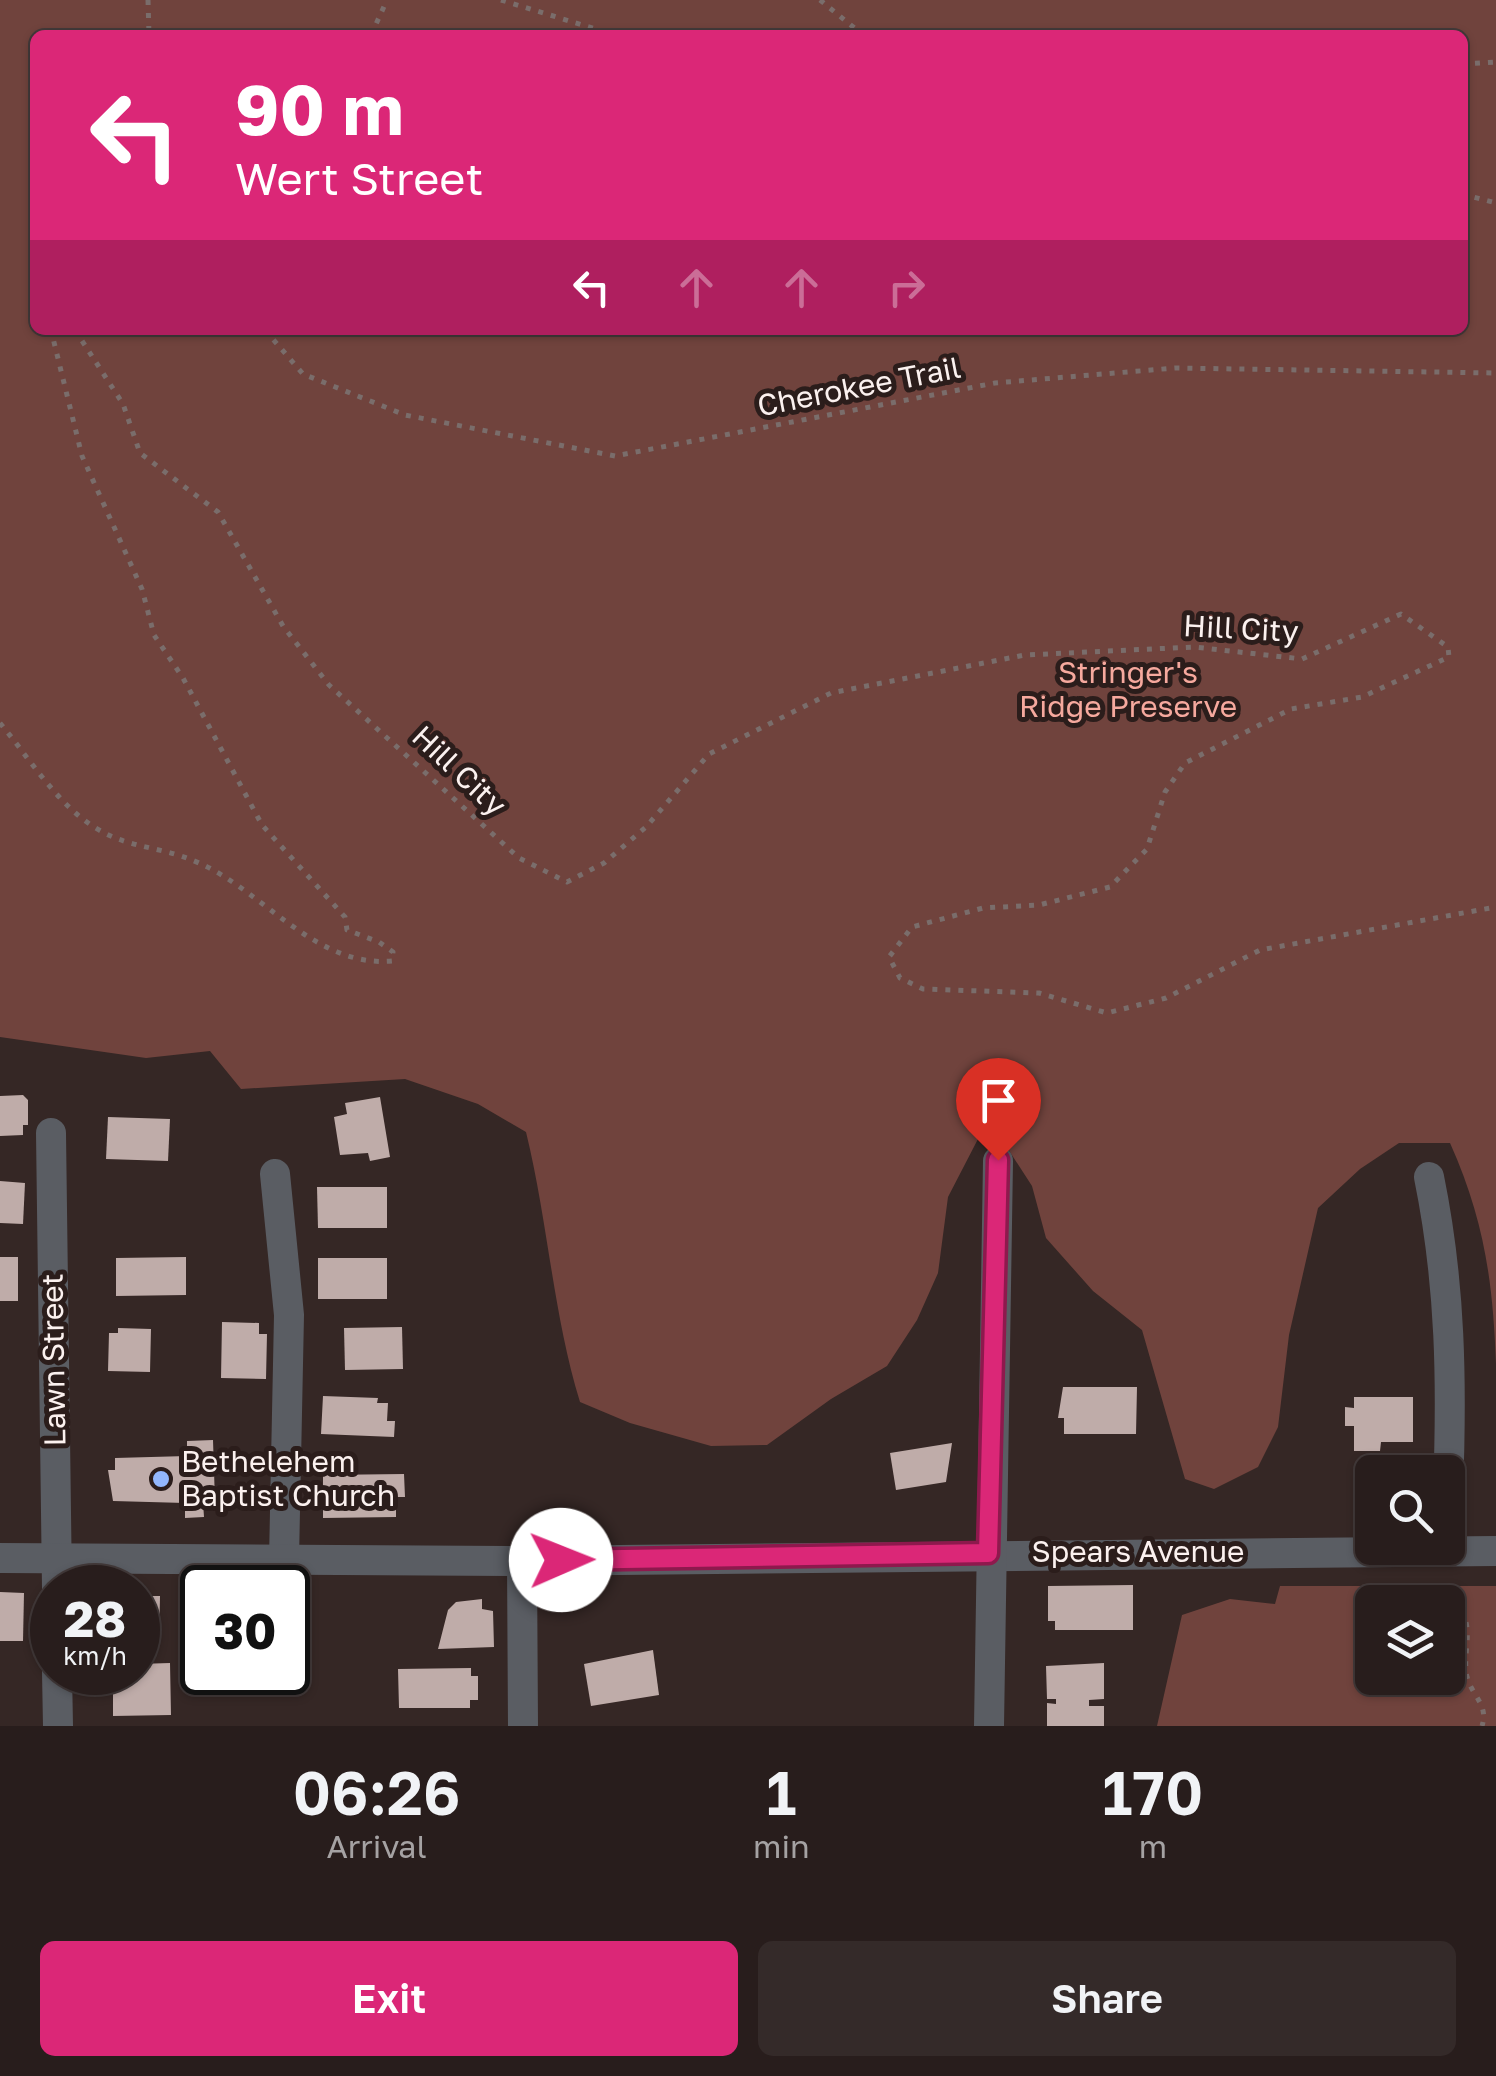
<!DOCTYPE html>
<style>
:root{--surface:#281d1c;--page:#342a29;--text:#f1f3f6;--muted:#a5a2a3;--line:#443b3b;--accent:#db2777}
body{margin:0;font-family:"Golos Text",sans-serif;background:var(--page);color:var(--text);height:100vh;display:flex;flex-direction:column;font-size:38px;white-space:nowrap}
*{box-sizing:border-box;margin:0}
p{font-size:32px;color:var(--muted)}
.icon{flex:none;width:55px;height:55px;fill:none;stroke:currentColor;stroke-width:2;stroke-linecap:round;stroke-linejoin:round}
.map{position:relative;height:1726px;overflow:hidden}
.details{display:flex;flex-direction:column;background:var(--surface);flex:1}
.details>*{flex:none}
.guide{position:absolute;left:30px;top:30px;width:1438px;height:305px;border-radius:15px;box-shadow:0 2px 8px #0004,0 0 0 2px var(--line);background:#db2777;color:#fff;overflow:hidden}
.controls{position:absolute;left:1355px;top:1455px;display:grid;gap:20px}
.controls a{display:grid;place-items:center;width:110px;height:110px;border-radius:15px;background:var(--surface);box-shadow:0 2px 8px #0004,0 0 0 2px var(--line);font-size:50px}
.speed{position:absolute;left:30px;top:1565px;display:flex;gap:20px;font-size:50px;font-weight:700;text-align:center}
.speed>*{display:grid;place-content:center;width:130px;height:130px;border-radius:50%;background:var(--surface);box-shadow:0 2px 8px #0004,0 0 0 2px var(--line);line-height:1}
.speed small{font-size:25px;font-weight:400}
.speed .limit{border:5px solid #111;border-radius:15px;background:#fff;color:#111}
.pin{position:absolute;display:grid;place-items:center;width:85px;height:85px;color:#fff;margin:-102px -42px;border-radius:50% 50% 50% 0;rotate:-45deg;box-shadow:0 0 10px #0007}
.pin .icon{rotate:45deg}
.me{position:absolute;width:110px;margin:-55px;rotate:89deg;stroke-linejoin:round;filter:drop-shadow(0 0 8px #0008)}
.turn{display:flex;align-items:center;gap:35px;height:210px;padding:0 40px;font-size:45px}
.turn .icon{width:130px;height:130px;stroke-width:2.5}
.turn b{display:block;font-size:70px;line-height:85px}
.lanes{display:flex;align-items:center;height:95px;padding:0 40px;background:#0003;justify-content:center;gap:50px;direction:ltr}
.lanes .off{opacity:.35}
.eta{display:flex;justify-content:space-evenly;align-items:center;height:170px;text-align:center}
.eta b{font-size:60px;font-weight:600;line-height:70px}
.primary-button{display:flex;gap:20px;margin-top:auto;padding:20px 40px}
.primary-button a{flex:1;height:115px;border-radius:15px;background:var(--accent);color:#fff;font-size:40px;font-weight:600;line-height:115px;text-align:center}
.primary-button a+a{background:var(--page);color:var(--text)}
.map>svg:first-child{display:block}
.green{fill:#70433d;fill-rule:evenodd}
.building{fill:#bfaca9}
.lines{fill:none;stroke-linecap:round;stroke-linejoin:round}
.path{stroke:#7a6d6b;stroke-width:5;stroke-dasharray:5 8;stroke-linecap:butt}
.minor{stroke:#5a5d63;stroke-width:30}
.route-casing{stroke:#8e194d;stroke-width:25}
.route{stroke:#db2777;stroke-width:18}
.poi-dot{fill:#93b7fd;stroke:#2b1d1b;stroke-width:4}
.labels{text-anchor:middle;stroke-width:10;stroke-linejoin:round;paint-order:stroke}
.street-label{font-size:30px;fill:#fbf1ef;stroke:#2b1d1b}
.park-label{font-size:30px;fill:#f6a99e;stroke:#2b1d1b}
.poi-label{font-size:30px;fill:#fbf1ef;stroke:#2b1d1b;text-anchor:start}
</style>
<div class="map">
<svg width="1496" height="1726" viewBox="0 0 1496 1726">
<rect width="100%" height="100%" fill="#352725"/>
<g class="green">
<path d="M 0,0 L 1496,0 L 1496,1364 C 1493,1281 1484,1219 1450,1143 L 1399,1143 L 1360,1169 L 1318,1208 L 1289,1335 L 1278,1427 L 1258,1467 L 1214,1489 L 1185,1479 L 1142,1330 L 1093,1291 L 1046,1238 L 1032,1186 L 1008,1149 L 978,1139 L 948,1197 L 938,1273 L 917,1320 L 887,1366 L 831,1399 L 767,1445 L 711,1446 L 630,1423 L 580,1402 C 553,1314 548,1222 526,1132 L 478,1104 L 405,1079 L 241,1089 L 210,1051 L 146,1058 L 0,1037 ZM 35,35 L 1462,35 L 1462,330 L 35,330 Z"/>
<path d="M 1280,1586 L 1496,1586 L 1496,1726 L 1157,1726 L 1182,1615 L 1230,1599 L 1275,1604 ZM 1372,1602 L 1448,1602 L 1448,1678 L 1372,1678 Z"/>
</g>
<g class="building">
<path d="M 23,1095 L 28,1100 L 28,1125 L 23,1125 L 23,1135 L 0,1136 L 0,1096 Z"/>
<path d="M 380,1097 L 390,1157 L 370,1161 L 368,1153 L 340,1155 L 334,1117 L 347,1114 L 345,1103 Z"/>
<path d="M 108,1117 L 170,1119 L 168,1161 L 106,1159 Z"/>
<path d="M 0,1181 L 25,1183 L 23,1224 L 0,1223 Z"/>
<path d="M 317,1187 L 387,1187 L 387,1228 L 318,1228 Z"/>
<rect x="0" y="1257" width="18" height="44"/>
<path d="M 186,1257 L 186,1295 L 116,1296 L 116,1258 Z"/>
<rect x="318" y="1258" width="69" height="41"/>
<path d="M 222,1322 L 259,1323 L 259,1334 L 267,1334 L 266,1379 L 221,1378 Z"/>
<path d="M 402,1327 L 403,1369 L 345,1370 L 344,1328 Z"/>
<path d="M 118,1328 L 151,1329 L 150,1372 L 108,1371 L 109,1333 L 118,1333 Z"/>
<path d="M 1063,1387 L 1137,1387 L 1136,1434 L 1064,1434 L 1064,1418 L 1058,1418 Z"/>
<path d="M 323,1396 L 378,1398 L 377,1403 L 388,1403 L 387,1421 L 395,1421 L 394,1437 L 321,1434 Z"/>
<path d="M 1354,1397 L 1413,1397 L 1413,1442 L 1381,1442 L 1380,1451 L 1354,1451 L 1354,1426 L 1345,1426 L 1345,1407 L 1354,1408 Z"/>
<path d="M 213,1440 L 215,1502 L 203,1502 L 204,1517 L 185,1518 L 185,1503 L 113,1501 L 108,1470 L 115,1470 L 115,1458 L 187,1456 L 187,1441 Z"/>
<path d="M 952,1443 L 946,1482 L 896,1490 L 890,1453 Z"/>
<path d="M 404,1474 L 405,1497 L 396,1497 L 396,1517 L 323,1518 L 323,1503 L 317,1504 L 317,1486 L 323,1486 L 323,1475 Z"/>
<path d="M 1133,1585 L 1133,1630 L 1055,1630 L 1055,1621 L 1048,1621 L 1048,1586 Z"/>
<path d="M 0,1592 L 24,1593 L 23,1641 L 0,1641 Z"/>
<path d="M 138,1596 L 160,1596 L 159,1645 L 138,1645 Z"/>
<path d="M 482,1599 L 482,1609 L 493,1611 L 494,1647 L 438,1649 L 448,1610 L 456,1602 Z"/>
<path d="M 653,1650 L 659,1695 L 591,1706 L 584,1664 Z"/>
<path d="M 170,1663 L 171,1715 L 113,1716 L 113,1672 L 138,1672 L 138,1664 Z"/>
<path d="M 1104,1663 L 1104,1699 L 1089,1700 L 1089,1706 L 1104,1706 L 1104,1726 L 1047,1726 L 1047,1703 L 1056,1704 L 1056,1699 L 1047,1699 L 1046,1666 Z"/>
<path d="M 471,1668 L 471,1676 L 478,1676 L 478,1700 L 470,1700 L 470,1708 L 399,1708 L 398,1669 Z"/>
</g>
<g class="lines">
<g class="path">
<path d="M 148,0 L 149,35"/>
<path d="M 501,0 L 615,35"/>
<path d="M 820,0 L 863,35"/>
<path d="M 371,35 L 387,0"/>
<path d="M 1462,64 L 1496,62"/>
<path d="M 1462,194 L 1496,203"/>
<path d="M 75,330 L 123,404 L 140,453 L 218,512 L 283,626 L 329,685 L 519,858 L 567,882 L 604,863 L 646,827 L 709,754 L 831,693 L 1025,655 L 1194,647 L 1302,659 L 1401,614 L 1448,647 L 1449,657 L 1362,697 L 1291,709 L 1185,763 L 1165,792 L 1147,849 L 1110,887 L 1039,905 L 983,908 L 912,927 L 889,957 L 900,978 L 923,989 L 1039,993 L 1107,1013 L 1166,998 L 1260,950 L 1496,907"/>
<path d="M 265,330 L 303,374 L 405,415 L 615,456 L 995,383 L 1175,368 L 1496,373"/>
<path d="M 0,723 C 25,753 49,791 79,816 C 121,851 155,843 199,863 C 263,891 316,968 392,961 L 393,952 L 379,942 L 347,930 L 345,917 L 262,825 L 183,678 L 154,635 L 142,589 L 82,456 L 51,330"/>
<path d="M 1365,1585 L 1364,1598 C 1393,1593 1457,1578 1466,1622 C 1470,1639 1463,1659 1467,1677 C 1472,1696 1489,1705 1482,1726"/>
</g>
<g class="minor">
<path d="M 51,1133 L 57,1588"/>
<path d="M 275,1174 L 289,1315 L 284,1560"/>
<path d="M 1429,1177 C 1451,1285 1452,1384 1448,1493"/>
<path d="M 0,1558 L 522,1561 L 1496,1551"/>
<path d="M 522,1561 L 523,1726"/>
<path d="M 57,1672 L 58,1726"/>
<path d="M 989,1726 L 998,1161"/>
</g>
</g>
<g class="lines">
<defs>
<path id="route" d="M 561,1560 L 988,1553 L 998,1160"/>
</defs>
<use href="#route" class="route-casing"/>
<use href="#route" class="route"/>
</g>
<circle class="poi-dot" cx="161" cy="1479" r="10"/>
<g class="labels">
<g class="street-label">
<text transform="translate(859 387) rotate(-11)" y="10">Cherokee Trail</text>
<text transform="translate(1241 629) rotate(3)" y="10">Hill City</text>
<text transform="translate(459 771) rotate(43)" y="10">Hill City</text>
<text transform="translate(54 1360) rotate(-91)" y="10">Lawn Street</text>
<text x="1138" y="1562">Spears Avenue</text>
</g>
<g class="park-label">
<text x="1128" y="683">Stringer's<tspan x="1128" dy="34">Ridge Preserve</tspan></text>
</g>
<g class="poi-label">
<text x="181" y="1472">Bethelehem<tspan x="181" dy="34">Baptist Church</tspan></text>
</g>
</g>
</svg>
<div class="controls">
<a><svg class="icon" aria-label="search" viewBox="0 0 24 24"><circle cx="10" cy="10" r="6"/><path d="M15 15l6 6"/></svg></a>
<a><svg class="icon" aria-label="layers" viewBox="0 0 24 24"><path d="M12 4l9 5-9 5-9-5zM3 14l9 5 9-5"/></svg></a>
</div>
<div class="speed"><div>28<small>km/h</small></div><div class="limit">30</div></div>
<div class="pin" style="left:998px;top:1160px;background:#d93025"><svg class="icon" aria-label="arrive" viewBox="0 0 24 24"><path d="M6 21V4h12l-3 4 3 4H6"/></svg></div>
<svg class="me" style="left:561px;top:1560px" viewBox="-20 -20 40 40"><circle r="19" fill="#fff"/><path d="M0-13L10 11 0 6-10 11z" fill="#db2777"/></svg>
<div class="guide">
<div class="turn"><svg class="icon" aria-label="left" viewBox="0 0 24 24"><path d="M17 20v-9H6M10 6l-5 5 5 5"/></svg><div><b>90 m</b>Wert Street</div></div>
<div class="lanes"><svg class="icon" aria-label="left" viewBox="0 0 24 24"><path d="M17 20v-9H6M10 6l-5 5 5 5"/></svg><svg class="icon off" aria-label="ahead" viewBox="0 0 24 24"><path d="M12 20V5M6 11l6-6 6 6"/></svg><svg class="icon off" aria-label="ahead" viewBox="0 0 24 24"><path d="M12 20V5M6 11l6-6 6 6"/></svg><svg class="icon off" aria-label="right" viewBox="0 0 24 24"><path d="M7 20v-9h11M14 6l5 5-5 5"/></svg></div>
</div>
</div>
<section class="details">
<div class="eta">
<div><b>06:26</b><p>Arrival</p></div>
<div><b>1</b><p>min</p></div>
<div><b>170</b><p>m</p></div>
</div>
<div class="primary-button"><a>Exit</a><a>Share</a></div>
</section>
